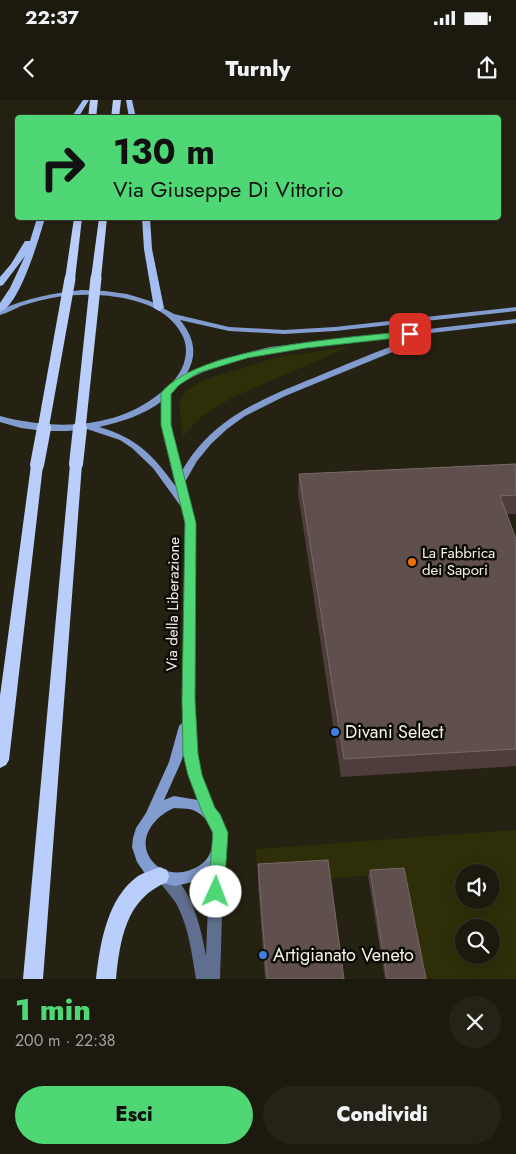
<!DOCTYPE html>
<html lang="it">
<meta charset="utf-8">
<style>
:root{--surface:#1c1a0e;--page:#252317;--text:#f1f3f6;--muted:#a0a19e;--line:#3a382e;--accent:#4fd675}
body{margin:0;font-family:Jost,sans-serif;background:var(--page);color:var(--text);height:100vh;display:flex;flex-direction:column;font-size:19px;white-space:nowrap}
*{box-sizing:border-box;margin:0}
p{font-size:16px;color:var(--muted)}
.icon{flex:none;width:28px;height:28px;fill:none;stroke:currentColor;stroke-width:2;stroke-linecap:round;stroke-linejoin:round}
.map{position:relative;height:879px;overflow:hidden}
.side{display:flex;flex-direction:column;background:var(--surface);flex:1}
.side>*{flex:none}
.top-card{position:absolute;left:15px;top:15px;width:486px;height:105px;border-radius:5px;box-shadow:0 2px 12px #0003,0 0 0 1px var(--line);background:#4fd675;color:#111;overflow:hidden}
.controls{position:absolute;left:455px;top:764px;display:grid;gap:10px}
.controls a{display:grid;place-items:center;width:45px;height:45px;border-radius:50%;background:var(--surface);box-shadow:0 2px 12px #0003,0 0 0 1px var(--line);font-size:25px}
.pin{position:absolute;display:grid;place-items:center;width:42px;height:42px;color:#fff;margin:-21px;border-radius:10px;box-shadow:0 2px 8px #0006}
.me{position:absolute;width:55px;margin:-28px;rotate:2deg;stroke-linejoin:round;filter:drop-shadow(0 0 4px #0008)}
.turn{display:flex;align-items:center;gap:18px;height:105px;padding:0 15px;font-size:22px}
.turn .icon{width:65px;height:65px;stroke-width:2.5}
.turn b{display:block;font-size:35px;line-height:42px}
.round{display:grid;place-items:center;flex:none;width:52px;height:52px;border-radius:26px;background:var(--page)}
.head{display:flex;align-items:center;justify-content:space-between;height:85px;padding:0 15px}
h1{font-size:30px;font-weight:800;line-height:38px;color:var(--accent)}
.button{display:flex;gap:10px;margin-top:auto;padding:10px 15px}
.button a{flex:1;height:58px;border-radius:30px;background:var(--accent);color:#111;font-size:20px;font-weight:800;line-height:58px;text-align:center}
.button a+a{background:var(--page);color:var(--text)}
.status{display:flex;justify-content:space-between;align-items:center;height:35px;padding:0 25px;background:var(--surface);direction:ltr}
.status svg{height:14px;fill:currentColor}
header{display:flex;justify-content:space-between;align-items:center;height:65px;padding:0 15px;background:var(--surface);font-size:22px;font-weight:800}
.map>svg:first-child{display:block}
.green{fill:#2e2f09;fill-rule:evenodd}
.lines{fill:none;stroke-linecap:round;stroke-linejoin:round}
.minor{fill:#606f8f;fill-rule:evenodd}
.secondary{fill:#829ccf;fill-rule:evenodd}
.primary{fill:#a4bef4;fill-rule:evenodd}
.trunk{fill:#b9cefa;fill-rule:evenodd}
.trunk-bridge-far1{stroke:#b9cefa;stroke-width:11}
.trunk-bridge{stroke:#b9cefa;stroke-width:14}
.wall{fill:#4e3d3a}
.building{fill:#60504d;stroke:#776a65}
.route{fill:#4fd675;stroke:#338b4c}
.food-dot{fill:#e8710a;stroke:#0d0b05;stroke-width:2}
.shop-dot{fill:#3f7fe0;stroke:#0d0b05;stroke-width:2}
.labels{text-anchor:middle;stroke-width:5;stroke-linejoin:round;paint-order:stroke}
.poi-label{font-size:15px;fill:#f5f3e9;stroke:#0d0b05;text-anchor:start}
.street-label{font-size:15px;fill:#f5f3e9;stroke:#0d0b05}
.near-poi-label{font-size:18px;fill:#f5f3e9;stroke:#0d0b05;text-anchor:start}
</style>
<div class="status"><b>22:37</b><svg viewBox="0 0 49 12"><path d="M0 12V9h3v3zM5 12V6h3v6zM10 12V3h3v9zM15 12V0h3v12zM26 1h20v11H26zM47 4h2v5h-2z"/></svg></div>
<header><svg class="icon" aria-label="back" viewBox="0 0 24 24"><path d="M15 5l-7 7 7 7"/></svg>Turnly<svg class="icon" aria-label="share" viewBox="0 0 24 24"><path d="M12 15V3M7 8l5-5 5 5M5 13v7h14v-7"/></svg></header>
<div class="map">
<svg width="516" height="879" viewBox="0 0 516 879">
<rect width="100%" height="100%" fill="#262213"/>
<g class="green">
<path d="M 349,247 L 231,298 L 201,317 L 183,336 L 179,305 L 185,291 L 207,279 L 278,257 Z"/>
<path d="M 516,730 L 516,879 L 423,879 L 403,773 L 258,784 L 256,749 ZM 464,772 L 491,772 L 491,800 L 464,800 ZM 464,828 L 491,828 L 491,855 L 464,855 Z"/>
</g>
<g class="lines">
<path class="minor" d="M 217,747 L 222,748 L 224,753 L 220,879 L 196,879 C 192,855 189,829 178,807 C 173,796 163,789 158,778 L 160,773 L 165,771 C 191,782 202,832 206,856 L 210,753 L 212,748 Z"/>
<path class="secondary" d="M 82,190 L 105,191 L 127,194 L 150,201 L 174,214 L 229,227 L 284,230 L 335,227 L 516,207 L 516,211 L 335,231 L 284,234 L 229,231 L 180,220 C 194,237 198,254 187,273 L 219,260 L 270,247 L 516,219 L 516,223 L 295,249 L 247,257 L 203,272 L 180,283 L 170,294 L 170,325 L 182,371 C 213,316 267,297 323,274 C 356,260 388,247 422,235 L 428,235 L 429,237 L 285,296 L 245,316 L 227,329 L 211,344 L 197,361 L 185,382 L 195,423 L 194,600 L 196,654 L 201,675 L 215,710 L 223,724 L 227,738 L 224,752 L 215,770 L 197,781 L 175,786 L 162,783 L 146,775 L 137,762 L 132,747 L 133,738 L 136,728 L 146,713 L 169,662 L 179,626 L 183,622 L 185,423 L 182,408 L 153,368 L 132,348 L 120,340 L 87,329 L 67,331 L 44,331 L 21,328 L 0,322 L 0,316 C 53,330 114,330 159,294 C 171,285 182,274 185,259 C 187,250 186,241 181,233 C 161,195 95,191 57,197 C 45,199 33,202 21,206 C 14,209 7,213 0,215 L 0,210 C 27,198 53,193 82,190 ZM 162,301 L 162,325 L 176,387 C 155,357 136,337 99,327 C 121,322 144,315 162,301 ZM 184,652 L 189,675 L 198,700 L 174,696 L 164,700 L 181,662 ZM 174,708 C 180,709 188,708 193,710 C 213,718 220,745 205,761 C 192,774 166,778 153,762 C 135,741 153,717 174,708 Z"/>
<g class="primary">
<path d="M 83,0 L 89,0 L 78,18 L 71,18 Z"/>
<path d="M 126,0 L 132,0 L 136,18 L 129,18 Z"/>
<path d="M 37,118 L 45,118 C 39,138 20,205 0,212 L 0,203 L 10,188 L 25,156 L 3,185 L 0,186 L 0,177 L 11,164 L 25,141 L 30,141 Z"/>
<path d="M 142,118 L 150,118 L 152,149 L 164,208 L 159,211 L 154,208 L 144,149 Z"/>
</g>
<g class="trunk">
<path d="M 90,0 L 98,0 L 96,18 L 88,18 Z"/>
<path d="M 113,0 L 121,0 L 119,18 L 111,18 Z"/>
<path d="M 74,118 L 82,118 L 75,179 L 70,182 L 65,179 Z"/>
<path d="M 99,118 L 107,118 L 101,178 L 96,181 L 91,178 Z"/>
<path d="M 76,360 L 82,364 L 43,879 L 23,879 L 70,364 Z"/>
<path d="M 37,361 L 43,365 L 9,660 L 6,665 L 0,668 L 0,596 L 31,365 Z"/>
<path d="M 160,767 L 167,770 L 169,776 L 167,782 C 126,799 120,839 116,879 L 96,879 C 100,844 107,798 138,776 C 145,772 153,770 160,767 Z"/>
</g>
<g class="trunk-bridge-far1">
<path d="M 43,329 L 70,179"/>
<path d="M 80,329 L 96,178"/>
</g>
<g class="trunk-bridge">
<path d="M 76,364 L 80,328"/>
<path d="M 37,365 L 44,328"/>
</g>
</g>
<g class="wall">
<path d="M 516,364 L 516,414 L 507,414 L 516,439 L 516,666 L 341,677 L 298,393 L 299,374 Z"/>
<path d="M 258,764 L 344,879 L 265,879 L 258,784 Z"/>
<path d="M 370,770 L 426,879 L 385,879 L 368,776 Z"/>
</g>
<g class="building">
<path d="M 516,364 L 516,395 L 500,396 L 516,439 L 516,649 L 344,659 L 299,374 Z"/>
<path d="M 328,760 L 344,879 L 267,879 L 258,764 Z"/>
<path d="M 404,768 L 426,879 L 387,879 L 370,770 Z"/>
</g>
<path class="route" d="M 410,231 L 415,234 L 414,236 L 306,248 L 247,258 L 198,273 L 179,285 L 171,294 L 171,325 L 196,423 L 195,600 L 198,654 L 202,675 L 215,708 L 220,714 L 228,733 L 224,792 L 222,798 L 216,800 L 211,798 L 208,792 L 213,733 L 202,712 L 188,675 L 183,654 L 182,600 L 185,423 L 161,325 L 161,293 C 199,246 350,238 410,231 Z"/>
<circle class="food-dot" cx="412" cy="462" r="5"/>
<g class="shop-dot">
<circle cx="335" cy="632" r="5"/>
<circle cx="263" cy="855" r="5"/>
</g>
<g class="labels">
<g class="poi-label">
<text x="422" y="458">La Fabbrica<tspan x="422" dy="17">dei Sapori</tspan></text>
</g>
<g class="street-label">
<text transform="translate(173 504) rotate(-89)" y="5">Via della Liberazione</text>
</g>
<g class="near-poi-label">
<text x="345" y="638">Divani Select</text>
<text x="273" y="861">Artigianato Veneto</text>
</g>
</g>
</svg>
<div class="controls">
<a><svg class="icon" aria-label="sound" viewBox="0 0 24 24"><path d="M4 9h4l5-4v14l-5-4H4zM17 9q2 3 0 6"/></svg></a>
<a><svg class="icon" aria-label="search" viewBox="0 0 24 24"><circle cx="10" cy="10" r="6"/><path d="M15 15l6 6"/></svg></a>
</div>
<div class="pin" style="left:410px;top:234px;background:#d93025"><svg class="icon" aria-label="arrive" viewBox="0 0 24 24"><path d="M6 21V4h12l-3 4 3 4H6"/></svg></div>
<svg class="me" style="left:216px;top:792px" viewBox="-20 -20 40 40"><circle r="19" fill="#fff"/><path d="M0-13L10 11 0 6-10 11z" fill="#4fd675"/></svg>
<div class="top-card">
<div class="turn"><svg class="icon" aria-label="right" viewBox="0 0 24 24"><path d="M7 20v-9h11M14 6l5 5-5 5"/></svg><div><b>130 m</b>Via Giuseppe Di Vittorio</div></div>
</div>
</div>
<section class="side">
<div class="head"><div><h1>1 min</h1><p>200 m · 22:38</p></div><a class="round"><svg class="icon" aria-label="close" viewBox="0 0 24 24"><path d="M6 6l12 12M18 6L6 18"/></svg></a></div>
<div class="button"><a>Esci</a><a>Condividi</a></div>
</section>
